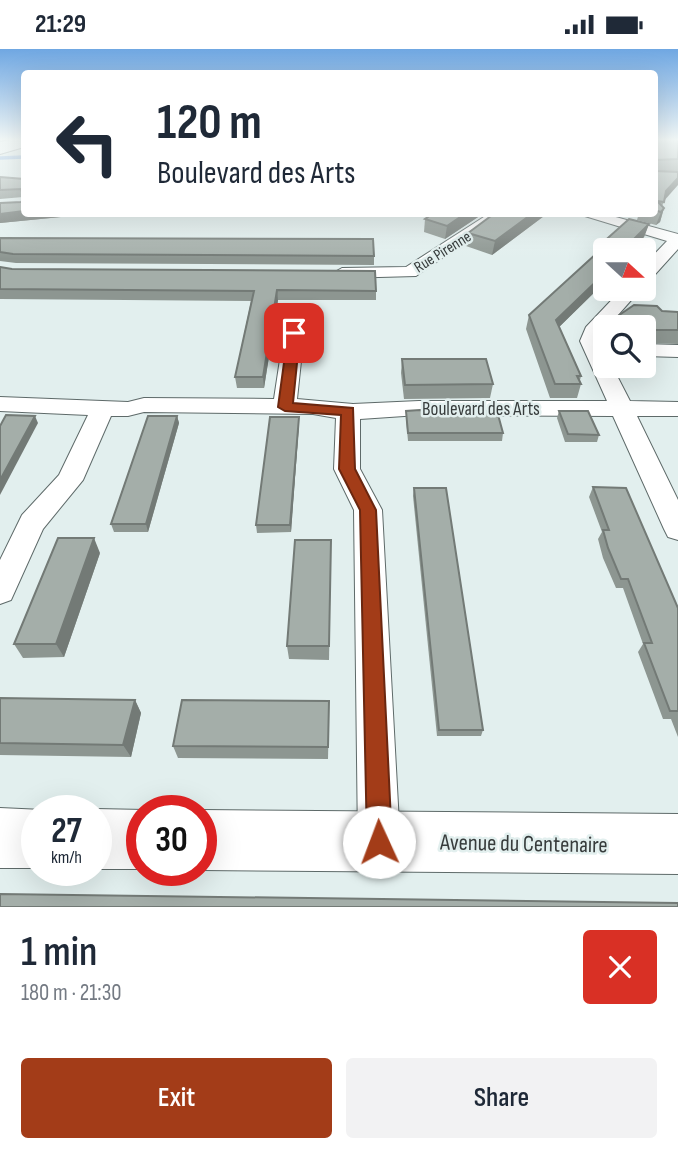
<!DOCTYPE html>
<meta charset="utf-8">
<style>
:root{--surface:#fff;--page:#f2f2f3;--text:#1f2937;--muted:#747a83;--accent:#a33c18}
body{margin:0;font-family:"Sofia Sans Condensed",sans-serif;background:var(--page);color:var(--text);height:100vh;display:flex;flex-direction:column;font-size:26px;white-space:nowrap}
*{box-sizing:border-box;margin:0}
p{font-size:23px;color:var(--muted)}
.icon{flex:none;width:38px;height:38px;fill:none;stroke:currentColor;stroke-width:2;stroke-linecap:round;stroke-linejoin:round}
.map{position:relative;height:858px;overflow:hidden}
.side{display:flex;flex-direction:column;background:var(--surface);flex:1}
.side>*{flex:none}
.guide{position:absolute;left:21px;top:21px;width:637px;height:147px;border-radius:7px;box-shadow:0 7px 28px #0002;background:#fff;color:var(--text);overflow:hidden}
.needle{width:46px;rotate:111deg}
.buttons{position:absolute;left:593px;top:189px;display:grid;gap:14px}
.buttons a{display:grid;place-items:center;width:63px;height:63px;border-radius:7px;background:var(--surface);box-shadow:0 7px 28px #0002;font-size:35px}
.speed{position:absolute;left:21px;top:746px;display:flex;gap:14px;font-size:35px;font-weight:700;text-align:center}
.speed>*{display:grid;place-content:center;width:91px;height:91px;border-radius:50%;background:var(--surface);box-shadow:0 7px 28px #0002;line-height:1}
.speed small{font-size:18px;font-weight:400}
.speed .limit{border:10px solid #d22;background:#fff;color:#111}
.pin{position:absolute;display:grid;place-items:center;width:60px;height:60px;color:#fff;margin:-30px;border-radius:14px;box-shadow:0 4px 10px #0006}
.me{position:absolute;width:77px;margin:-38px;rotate:358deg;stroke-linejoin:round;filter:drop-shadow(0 0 5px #0008)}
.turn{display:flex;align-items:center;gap:24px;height:147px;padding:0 21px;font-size:32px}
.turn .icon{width:91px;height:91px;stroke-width:2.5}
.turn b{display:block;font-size:49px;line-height:60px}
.round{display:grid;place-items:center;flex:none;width:74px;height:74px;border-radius:7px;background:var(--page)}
.head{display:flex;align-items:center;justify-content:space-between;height:119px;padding:0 21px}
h1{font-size:42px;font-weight:600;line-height:52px}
.action{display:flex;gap:14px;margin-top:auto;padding:14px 21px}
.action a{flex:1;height:80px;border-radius:7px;background:var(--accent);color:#fff;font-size:28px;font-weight:600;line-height:80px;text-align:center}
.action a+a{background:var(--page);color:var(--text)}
.status{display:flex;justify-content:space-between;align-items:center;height:49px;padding:0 35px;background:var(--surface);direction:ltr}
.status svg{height:19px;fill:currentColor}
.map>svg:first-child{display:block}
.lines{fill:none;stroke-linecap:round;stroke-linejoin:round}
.stream{stroke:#5b93da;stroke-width:3.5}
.street-casing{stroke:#5e6a69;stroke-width:2}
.secondary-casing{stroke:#5e6a69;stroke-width:2}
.street{fill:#fff;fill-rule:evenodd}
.secondary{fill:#fff;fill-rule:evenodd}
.wall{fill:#8d9691}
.shaded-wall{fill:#737a76}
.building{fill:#a4aea9;stroke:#737a76;stroke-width:2}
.route{fill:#a33c18;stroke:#6a2710;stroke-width:2}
.labels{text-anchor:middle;stroke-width:5;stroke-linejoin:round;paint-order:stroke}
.far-street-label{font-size:16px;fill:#373c3c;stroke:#e2efee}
.street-label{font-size:19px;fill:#373c3c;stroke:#e2efee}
.near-street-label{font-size:23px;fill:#373c3c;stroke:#e2efee}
</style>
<div class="status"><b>21:29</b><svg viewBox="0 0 49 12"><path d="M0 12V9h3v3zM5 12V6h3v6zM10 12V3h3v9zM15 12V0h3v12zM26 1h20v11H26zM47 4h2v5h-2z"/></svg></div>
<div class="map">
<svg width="678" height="858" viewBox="0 0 678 858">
<rect width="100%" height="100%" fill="#e2efee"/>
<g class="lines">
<path class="stream" d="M 0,109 L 24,108"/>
<defs>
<g id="street">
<path d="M 490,164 L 508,164 L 416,227 L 342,229 L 333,224 L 342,219 L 406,218 Z"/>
<path d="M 575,164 L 601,164 L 678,185 L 678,200 L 650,231 L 644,232 L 644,216 L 667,192 Z"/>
<path d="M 622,240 L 641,240 L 603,283 L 600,292 L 606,303 L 606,317 L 612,317 L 630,352 L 678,353 L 678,367 L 637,367 L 678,451 L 678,491 L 668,488 L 664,480 L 613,367 L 419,366 L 360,370 L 360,420 L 382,461 L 400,793 L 394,808 L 379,814 L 364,808 L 358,793 L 354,461 L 334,420 L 336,369 L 313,365 L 144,363 L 128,367 L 111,367 L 83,431 L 43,480 L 11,551 L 0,555 L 0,511 L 22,466 L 59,426 L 88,366 L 0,362 L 0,348 L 128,353 L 144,349 L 274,350 L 284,284 L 287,280 L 301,280 L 304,284 L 297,350 L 353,355 L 419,352 L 607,352 L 580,292 L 586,278 Z"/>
<path d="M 644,295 L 678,296 L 678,308 L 644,307 Z"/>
</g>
<g id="secondary">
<path d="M 14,90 L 24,90 L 24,98 L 0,105 L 0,93 Z"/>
<path d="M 0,759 L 43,761 L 37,761 L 37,819 L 0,819 Z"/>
<path d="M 96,760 L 145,761 L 142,761 L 142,820 L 96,820 L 96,761 L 93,761 Z"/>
<path d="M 200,761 L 201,761 L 678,765 L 678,825 L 201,821 Z"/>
</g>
</defs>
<use href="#street" class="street-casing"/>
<use href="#secondary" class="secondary-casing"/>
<use href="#street" class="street"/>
<use href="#secondary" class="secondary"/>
</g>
<g class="wall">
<path d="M 654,90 L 678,90 L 678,122 L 667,123 L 664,153 L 662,157 L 664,159 L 660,173 L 656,176 L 637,171 L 639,164 L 654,164 Z"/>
<path d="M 0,128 L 24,130 L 24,164 L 81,164 L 81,166 L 0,174 L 0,154 L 21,153 L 24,150 L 23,148 L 0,150 Z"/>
<path d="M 484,164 L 445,190 L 424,183 L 425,170 Z"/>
<path d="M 495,164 L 548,164 L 492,206 L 466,197 L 468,184 Z"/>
<path d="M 649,175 L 644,188 L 631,201 L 606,201 L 606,232 L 559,278 L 581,327 L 580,331 L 581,335 L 577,349 L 550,349 L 526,280 L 529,266 L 598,204 L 600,196 Z"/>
<path d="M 0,189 L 374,207 L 374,216 L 16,214 L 0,212 Z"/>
<path d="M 0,218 L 12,220 L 376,242 L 376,251 L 278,251 L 264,339 L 237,339 L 235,328 L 251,252 L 0,250 Z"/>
<path d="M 662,262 L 678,263 L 678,295 L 644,294 L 644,278 L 607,278 L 609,273 Z"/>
<path d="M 402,310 L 493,335 L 490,349 L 404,350 L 401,324 Z"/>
<path d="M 406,362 L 503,384 L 502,392 L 408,392 L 406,370 Z"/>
<path d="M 559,362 L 599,386 L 597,393 L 565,393 L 557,369 Z"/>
<path d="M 177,367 L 179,374 L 148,483 L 114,483 L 111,475 Z"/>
<path d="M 299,375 L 291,483 L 257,484 L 256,476 Z"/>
<path d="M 593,438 L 678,559 L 678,688 L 671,670 L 663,670 L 638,603 L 643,595 L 623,539 L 616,539 L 603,509 L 598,490 L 602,483 L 589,448 Z"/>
<path d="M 414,439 L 483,681 L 481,687 L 437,687 L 413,447 Z"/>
<path d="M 100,504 L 64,608 L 23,609 L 14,595 Z"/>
<path d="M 331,505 L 329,611 L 289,610 L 287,597 Z"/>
<path d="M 0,649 L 135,651 L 141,664 L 131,708 L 0,706 Z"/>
<path d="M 329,664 L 328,710 L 178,709 L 173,697 Z"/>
</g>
<g class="shaded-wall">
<path d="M 678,129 L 678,136 L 663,153 L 666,142 Z"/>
<path d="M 664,159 L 660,173 L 656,176 L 661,163 Z"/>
<path d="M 24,162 L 24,164 L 81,164 L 81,166 L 0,174 L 0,165 Z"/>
<path d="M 466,164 L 484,164 L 445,190 L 447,177 Z"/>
<path d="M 533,164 L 548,164 L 492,206 L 495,192 Z"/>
<path d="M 649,175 L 644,188 L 631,201 L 623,201 Z"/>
<path d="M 606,223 L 606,232 L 552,285 L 556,271 Z"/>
<path d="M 277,241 L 278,251 L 264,339 L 263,328 Z"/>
<path d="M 35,367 L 38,374 L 0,446 L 0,431 Z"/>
<path d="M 177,367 L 179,374 L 148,483 L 146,475 Z"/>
<path d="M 299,368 L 299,375 L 291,483 L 290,476 Z"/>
<path d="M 94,489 L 100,504 L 64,608 L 56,595 Z"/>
<path d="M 135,651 L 141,664 L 131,708 L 123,696 Z"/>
</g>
<g class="building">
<path d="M 654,90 L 678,90 L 678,110 L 656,111 L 656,122 L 678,123 L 678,129 L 666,142 L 664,153 L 657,152 L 664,159 L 661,163 L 654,161 Z"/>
<path d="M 0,128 L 24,130 L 24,162 L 0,165 L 0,154 L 21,153 L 24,150 L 21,140 L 0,141 Z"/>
<path d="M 434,164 L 466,164 L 447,177 L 425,170 Z"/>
<path d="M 495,164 L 533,164 L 495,192 L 468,184 Z"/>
<path d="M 629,170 L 649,175 L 623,201 L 618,201 L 600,196 Z"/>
<path d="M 0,189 L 373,190 L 374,207 L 13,205 L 0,203 Z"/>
<path d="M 597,204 L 606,207 L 606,223 L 556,271 L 581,327 L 577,327 L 581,335 L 555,335 L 529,266 Z"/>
<path d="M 0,218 L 12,220 L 375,222 L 376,242 L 277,241 L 263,328 L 235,328 L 254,242 L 0,240 Z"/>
<path d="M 634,256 L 657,257 L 662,262 L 678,263 L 678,281 L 644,281 L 644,278 L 636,278 L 635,277 L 608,277 L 609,273 Z"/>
<path d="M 402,310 L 486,310 L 493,335 L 405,336 Z"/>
<path d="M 420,361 L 497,362 L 503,384 L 408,384 L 406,362 Z"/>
<path d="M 559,362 L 588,362 L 599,386 L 568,385 Z"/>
<path d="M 6,366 L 35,367 L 0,431 L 0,377 Z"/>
<path d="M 148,367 L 177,367 L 146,475 L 111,475 Z"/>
<path d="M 270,368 L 299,368 L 290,476 L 256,476 Z"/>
<path d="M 593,438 L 626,439 L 678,559 L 678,662 L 670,662 L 644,594 L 652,594 L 628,530 L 621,530 L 608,499 L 603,481 L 609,481 Z"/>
<path d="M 414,439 L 446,439 L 483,681 L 439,681 Z"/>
<path d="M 58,489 L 94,489 L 56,595 L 14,595 Z"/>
<path d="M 295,491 L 331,491 L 329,597 L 287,597 Z"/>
<path d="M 0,649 L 135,651 L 123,696 L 0,694 Z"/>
<path d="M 182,651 L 329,652 L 328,698 L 173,697 Z"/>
<path d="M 0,845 L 678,854 L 678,858 L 0,858 Z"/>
</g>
<linearGradient id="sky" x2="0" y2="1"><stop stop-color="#6fa7e2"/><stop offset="0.43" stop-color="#f2f8f7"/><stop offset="1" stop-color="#f2f8f7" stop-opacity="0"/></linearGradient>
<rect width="678" height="210" fill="url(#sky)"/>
<path class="route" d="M 294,280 L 300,284 L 293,354 L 353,359 L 355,420 L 376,461 L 392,793 L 388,802 L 379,805 L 371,802 L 367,793 L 360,461 L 339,420 L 341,366 L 285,362 L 278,358 L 288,284 Z"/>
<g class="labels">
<g class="far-street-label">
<text transform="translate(442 202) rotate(-32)" y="6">Rue Pirenne</text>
</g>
<g class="street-label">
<text x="481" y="366">Boulevard des Arts</text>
</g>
<g class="near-street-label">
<text transform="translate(524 794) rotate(1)" y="8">Avenue du Centenaire</text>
</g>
</g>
</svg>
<div class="buttons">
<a><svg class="needle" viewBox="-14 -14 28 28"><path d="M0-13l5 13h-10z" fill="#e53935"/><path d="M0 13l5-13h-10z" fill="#747a83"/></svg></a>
<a><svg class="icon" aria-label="search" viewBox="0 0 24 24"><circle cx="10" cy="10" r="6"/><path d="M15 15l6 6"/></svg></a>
</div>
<div class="speed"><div>27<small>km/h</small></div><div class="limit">30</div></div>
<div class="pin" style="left:294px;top:284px;background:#d93025"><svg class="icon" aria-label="arrive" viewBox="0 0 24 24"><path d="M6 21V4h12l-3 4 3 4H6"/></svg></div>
<svg class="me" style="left:379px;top:793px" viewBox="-20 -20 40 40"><circle r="19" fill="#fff"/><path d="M0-13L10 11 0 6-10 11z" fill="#a33c18"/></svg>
<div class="guide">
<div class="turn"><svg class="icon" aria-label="left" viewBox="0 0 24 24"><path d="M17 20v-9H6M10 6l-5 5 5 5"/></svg><div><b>120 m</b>Boulevard des Arts</div></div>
</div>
</div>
<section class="side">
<div class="head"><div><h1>1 min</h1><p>180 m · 21:30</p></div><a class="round" style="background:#d93025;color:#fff"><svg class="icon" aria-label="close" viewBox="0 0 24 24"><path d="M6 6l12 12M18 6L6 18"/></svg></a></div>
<div class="action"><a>Exit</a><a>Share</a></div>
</section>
